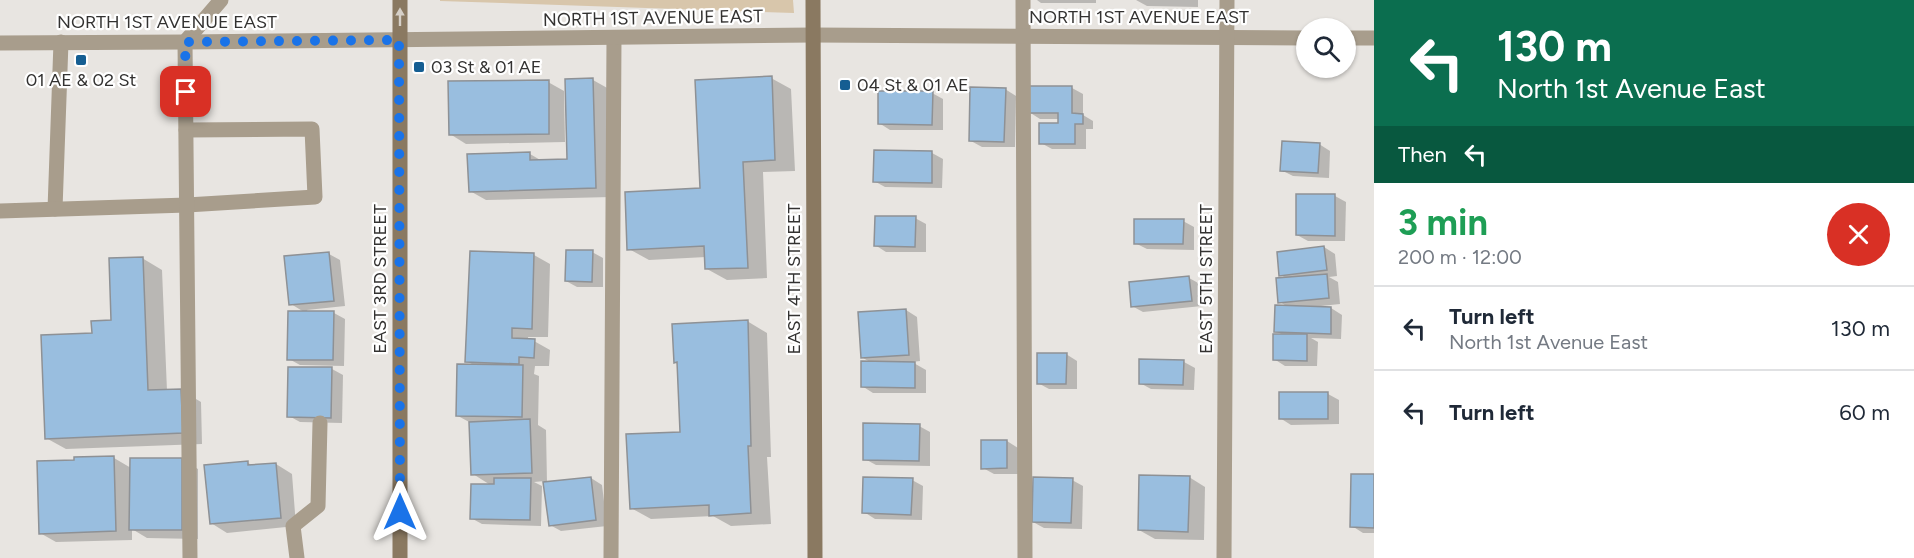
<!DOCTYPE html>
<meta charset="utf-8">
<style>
:root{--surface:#fff;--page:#f6f6f7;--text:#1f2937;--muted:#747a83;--line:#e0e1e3}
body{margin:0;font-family:Figtree,sans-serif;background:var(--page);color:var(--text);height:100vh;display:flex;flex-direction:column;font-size:22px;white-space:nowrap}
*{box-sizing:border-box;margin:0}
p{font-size:20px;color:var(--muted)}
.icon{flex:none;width:33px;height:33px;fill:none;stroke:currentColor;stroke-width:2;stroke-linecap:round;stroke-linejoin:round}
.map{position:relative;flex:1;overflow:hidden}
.details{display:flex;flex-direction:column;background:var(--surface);width:540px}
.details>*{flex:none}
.top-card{background:#0b6e4f;color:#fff;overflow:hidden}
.buttons{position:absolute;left:1296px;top:18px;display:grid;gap:12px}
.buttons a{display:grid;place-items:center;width:60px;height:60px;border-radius:50%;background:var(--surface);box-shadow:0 2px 4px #0004;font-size:30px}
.pin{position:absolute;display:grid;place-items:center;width:51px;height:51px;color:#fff;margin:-26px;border-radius:12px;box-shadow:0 3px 9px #0006}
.me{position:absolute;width:66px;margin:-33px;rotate:0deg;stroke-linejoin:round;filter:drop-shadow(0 0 4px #0008)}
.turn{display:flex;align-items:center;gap:21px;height:126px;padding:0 24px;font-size:27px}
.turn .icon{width:78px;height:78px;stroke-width:2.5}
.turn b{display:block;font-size:42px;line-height:51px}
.then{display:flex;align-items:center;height:57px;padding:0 24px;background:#0003;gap:12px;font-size:22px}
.round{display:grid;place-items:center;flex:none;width:63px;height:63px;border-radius:32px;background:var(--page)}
.overview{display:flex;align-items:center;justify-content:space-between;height:102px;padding:0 24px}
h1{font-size:36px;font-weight:700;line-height:45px;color:#1e9e55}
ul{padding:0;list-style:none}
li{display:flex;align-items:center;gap:18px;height:84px;padding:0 24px;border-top:2px solid var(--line)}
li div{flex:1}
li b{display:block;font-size:22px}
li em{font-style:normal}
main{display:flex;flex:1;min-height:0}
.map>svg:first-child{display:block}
.green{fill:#d8c6ab}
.shadow{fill:#0003}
.building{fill:#99bedf;stroke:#8e9195;stroke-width:1.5}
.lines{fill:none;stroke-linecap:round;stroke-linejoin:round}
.lane{stroke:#a89d8c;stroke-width:15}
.street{stroke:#a89d8c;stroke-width:15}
.secondary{stroke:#8a7961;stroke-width:15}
.oneway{fill:#d6d0c8}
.route{stroke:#1a73e8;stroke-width:10;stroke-dasharray:0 18}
.poi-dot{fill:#155e92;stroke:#fff;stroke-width:2}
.labels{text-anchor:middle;stroke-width:4.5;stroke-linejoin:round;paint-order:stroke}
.street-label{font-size:18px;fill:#333231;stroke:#fff}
.poi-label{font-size:18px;fill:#333231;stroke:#fff;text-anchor:start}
</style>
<main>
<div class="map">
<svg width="1374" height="558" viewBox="0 0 1374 558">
<rect width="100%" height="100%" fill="#e8e5e1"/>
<path class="green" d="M 793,0 L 794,13 L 440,1 L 440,0 Z"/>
<g class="shadow">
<path d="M 1037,0 L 1096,0 L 1096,3 L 1041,3 Z"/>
<path d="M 1136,0 L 1198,0 L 1198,7 L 1147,6 Z"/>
<path d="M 771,78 L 791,89 L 795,171 L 763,172 L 767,278 L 727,280 L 707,269 L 706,257 L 649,260 L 629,249 L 702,190 Z"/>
<path d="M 593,80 L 609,89 L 611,197 L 486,200 L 470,191 L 530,154 L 542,161 L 569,160 Z"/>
<path d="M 548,82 L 564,91 L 565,142 L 466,144 L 450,134 Z"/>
<path d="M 1072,88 L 1083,94 L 1083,115 L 1093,121 L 1093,129 L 1086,129 L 1086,149 L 1052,149 L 1041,143 L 1060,124 L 1060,119 L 1040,119 L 1029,112 Z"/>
<path d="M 1005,89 L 1016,96 L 1015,147 L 982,147 L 971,141 Z"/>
<path d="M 932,93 L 943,99 L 943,130 L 890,130 L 879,123 Z"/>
<path d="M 1319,144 L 1330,151 L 1329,178 L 1293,176 L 1281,170 Z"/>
<path d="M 932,153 L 943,159 L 942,188 L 885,187 L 874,181 Z"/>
<path d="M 1335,196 L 1346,202 L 1345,241 L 1308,241 L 1297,235 Z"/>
<path d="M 915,218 L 926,224 L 926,252 L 886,252 L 875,245 Z"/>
<path d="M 1183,221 L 1194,227 L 1194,250 L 1147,249 L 1135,243 Z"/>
<path d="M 1324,247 L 1335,254 L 1337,276 L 1329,277 L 1338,282 L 1340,304 L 1321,306 L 1321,308 L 1331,308 L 1342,315 L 1341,339 L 1311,338 L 1318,342 L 1317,366 L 1285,366 L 1274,359 L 1283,335 L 1276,331 L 1288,307 L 1280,302 L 1287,279 L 1281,275 Z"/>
<path d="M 592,252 L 603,258 L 603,287 L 577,287 L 566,281 Z"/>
<path d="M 329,254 L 340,260 L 345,306 L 307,310 L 308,312 L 334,313 L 345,319 L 344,366 L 300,365 L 289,359 L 304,312 L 291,304 Z"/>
<path d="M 534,255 L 550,264 L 548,337 L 528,337 L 528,340 L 534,341 L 550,350 L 549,366 L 535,366 L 534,374 L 539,376 L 538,425 L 546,430 L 547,483 L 591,478 L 602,485 L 607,526 L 561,531 L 550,525 L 545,481 L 534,482 L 542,486 L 541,526 L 482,524 L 471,518 L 492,486 L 473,474 L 471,423 L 458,416 L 475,366 L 467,361 Z"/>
<path d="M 142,258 L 162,270 L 167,391 L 181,390 L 201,402 L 202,444 L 66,449 L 46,438 L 94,335 L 113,321 Z"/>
<path d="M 1189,278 L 1200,284 L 1202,306 L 1143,312 L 1132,306 Z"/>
<path d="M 906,310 L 917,317 L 920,361 L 912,362 L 926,370 L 926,393 L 873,393 L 862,386 L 872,363 L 863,358 Z"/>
<path d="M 747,321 L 767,333 L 771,457 L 767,457 L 771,524 L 731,526 L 713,516 L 651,519 L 631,508 L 682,433 L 678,364 L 675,362 Z"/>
<path d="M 1066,354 L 1077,361 L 1077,389 L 1049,389 L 1038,383 Z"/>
<path d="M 1184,362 L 1195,368 L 1194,390 L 1151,389 L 1140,383 Z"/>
<path d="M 332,369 L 343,375 L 342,423 L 300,422 L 289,416 Z"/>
<path d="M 1328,394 L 1339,400 L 1339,424 L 1291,425 L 1280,418 Z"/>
<path d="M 919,426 L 930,432 L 930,466 L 876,465 L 865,459 Z"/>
<path d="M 1007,441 L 1018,448 L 1018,474 L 994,474 L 983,468 Z"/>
<path d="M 114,458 L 131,468 L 182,460 L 198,469 L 198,539 L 147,538 L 132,529 L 132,540 L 56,542 L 40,533 Z"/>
<path d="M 248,463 L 254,466 L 276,464 L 292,474 L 296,526 L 227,533 L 211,523 Z"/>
<path d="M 1374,476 L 1374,533 L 1363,533 L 1352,526 Z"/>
<path d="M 1189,477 L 1205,487 L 1204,540 L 1155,539 L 1139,530 Z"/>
<path d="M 912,480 L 923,486 L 922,520 L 875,519 L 864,512 Z"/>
<path d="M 1072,480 L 1083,486 L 1082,529 L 1044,528 L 1033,522 Z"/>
</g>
<g class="building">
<path d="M 772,76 L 775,160 L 743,162 L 748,268 L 705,269 L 704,246 L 627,250 L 625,192 L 700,188 L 695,80 Z"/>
<path d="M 593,78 L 596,188 L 469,192 L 467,154 L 530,152 L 530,160 L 567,159 L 565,79 Z"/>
<path d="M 549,80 L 549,134 L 449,135 L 448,81 Z"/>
<path d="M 1028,86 L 1072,86 L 1072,113 L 1083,114 L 1083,124 L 1075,124 L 1075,144 L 1039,144 L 1039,123 L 1058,123 L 1058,113 L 1028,113 Z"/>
<path d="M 970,87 L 1006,88 L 1004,142 L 969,141 Z"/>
<path d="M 878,91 L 933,91 L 932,125 L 878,124 Z"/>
<path d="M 1282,141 L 1320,143 L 1318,173 L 1280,171 Z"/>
<path d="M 874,150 L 932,151 L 932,183 L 873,182 Z"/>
<path d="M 1296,194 L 1335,194 L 1335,236 L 1296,235 Z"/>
<path d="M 875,216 L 916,216 L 915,247 L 874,246 Z"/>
<path d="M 1134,219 L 1184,219 L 1183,244 L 1134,244 Z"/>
<path d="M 1324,246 L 1327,270 L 1279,276 L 1277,252 Z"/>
<path d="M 566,250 L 593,250 L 592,282 L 565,281 Z"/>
<path d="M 470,251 L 534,253 L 532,329 L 512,328 L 512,338 L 535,339 L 534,358 L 519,357 L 519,364 L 465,362 Z"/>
<path d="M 329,252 L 334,301 L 289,305 L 284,256 Z"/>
<path d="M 143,257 L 148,390 L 181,389 L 183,433 L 45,439 L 41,335 L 92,333 L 91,321 L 111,320 L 109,258 Z"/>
<path d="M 1327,274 L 1329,298 L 1278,303 L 1276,278 Z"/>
<path d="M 1189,276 L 1192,301 L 1131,307 L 1129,282 Z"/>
<path d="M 1275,305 L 1331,307 L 1331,334 L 1274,332 Z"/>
<path d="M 906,309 L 909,355 L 861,358 L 858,312 Z"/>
<path d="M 288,311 L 334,311 L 333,360 L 287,360 Z"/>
<path d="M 748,320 L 751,446 L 748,446 L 751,513 L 709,516 L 709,505 L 630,509 L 626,434 L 680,432 L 677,362 L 674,363 L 672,324 Z"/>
<path d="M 1273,334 L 1307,334 L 1307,361 L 1273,360 Z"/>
<path d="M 1037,353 L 1067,353 L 1066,384 L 1037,384 Z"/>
<path d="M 1139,359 L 1184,360 L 1183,385 L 1139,384 Z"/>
<path d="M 861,361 L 915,362 L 915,388 L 861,387 Z"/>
<path d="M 457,364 L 523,365 L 522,417 L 456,416 Z"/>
<path d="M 288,367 L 332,367 L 331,418 L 287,417 Z"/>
<rect x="1279" y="392" width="49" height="27"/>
<path d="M 530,419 L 532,473 L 471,475 L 469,422 Z"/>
<path d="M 863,423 L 920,424 L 919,461 L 863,460 Z"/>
<path d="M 981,440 L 1007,440 L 1007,468 L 981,469 Z"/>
<path d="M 114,456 L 116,531 L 39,534 L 37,461 L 74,460 L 74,457 Z"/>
<path d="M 130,458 L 182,458 L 182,530 L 129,530 Z"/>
<path d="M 248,461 L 248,465 L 276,463 L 281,518 L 210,524 L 204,465 Z"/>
<path d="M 1351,474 L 1374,474 L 1374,528 L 1350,527 Z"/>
<path d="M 1139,475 L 1190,476 L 1188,532 L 1138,530 Z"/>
<path d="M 591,477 L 596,520 L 549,526 L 543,482 Z"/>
<path d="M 863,477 L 913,478 L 911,515 L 862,513 Z"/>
<path d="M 1033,477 L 1073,478 L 1071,523 L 1032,522 Z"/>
<path d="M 494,478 L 531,478 L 530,520 L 470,519 L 471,484 L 494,484 Z"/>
</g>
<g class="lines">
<g class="lane">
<path d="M 1023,0 L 1025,558"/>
<path d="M 55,209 L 61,42"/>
<path d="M 0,211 L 187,205 L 315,197 L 312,129 L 186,130"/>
<path d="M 190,558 L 185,42 L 221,0"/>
<path d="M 297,558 L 293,526 L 318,506 L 320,423"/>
<path d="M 611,558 L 614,38"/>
</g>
<g class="street">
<path d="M 1346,38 L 1374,38"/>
<path d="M 0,43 L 185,42 L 813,35 L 1306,38"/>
<path d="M 1224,558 L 1227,0"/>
</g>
<g class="secondary">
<path d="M 400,0 L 400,558"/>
<path d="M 813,0 L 815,558"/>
</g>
</g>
<defs><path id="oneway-solid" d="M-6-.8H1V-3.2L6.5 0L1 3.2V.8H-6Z" transform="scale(1.5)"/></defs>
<use class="oneway" href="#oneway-solid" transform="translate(400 17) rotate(-90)"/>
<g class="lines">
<path class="route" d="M 186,92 L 185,42 L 399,40 L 400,512"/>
</g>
<g class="poi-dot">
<rect x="75" y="54" width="12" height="12" rx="3"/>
<rect x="413" y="61" width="12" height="12" rx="3"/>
<rect x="839" y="79" width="12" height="12" rx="3"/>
</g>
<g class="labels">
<g class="street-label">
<text x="1139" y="23">NORTH 1ST AVENUE EAST</text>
<text transform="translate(653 18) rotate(-1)" y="6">NORTH 1ST AVENUE EAST</text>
<text x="167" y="28">NORTH 1ST AVENUE EAST</text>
<text transform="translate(380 279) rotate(-90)" y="6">EAST 3RD STREET</text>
<text transform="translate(794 279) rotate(-90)" y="6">EAST 4TH STREET</text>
<text transform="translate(1206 279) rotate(-90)" y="6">EAST 5TH STREET</text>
</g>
<g class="poi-label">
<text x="431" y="73">03 St &amp; 01 AE</text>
<text x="81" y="86" text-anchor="middle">01 AE &amp; 02 St</text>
<text x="857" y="91">04 St &amp; 01 AE</text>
</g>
</g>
</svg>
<div class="buttons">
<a><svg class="icon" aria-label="search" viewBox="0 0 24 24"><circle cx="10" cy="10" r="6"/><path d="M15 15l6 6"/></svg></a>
</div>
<div class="pin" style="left:186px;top:92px;background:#d93025"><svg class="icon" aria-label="arrive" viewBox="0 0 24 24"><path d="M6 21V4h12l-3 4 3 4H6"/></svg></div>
<svg class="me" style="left:400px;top:512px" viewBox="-20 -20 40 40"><path d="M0-17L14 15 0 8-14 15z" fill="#1a73e8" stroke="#fff" stroke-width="4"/></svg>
</div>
<section class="details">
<div class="top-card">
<div class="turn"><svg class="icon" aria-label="left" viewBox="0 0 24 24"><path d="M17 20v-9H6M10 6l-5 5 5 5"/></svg><div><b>130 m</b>North 1st Avenue East</div></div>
<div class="then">Then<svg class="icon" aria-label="left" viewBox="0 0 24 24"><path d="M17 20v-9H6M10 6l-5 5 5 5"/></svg></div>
</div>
<div class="overview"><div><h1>3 min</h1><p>200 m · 12:00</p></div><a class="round" style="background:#d93025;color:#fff"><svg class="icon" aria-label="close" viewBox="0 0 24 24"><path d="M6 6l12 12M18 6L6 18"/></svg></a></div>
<ul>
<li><svg class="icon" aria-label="left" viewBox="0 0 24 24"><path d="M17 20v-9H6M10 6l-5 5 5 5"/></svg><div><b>Turn left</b><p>North 1st Avenue East</p></div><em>130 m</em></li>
<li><svg class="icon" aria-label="left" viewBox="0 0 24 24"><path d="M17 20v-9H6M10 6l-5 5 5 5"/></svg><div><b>Turn left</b></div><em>60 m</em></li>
</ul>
</section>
</main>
